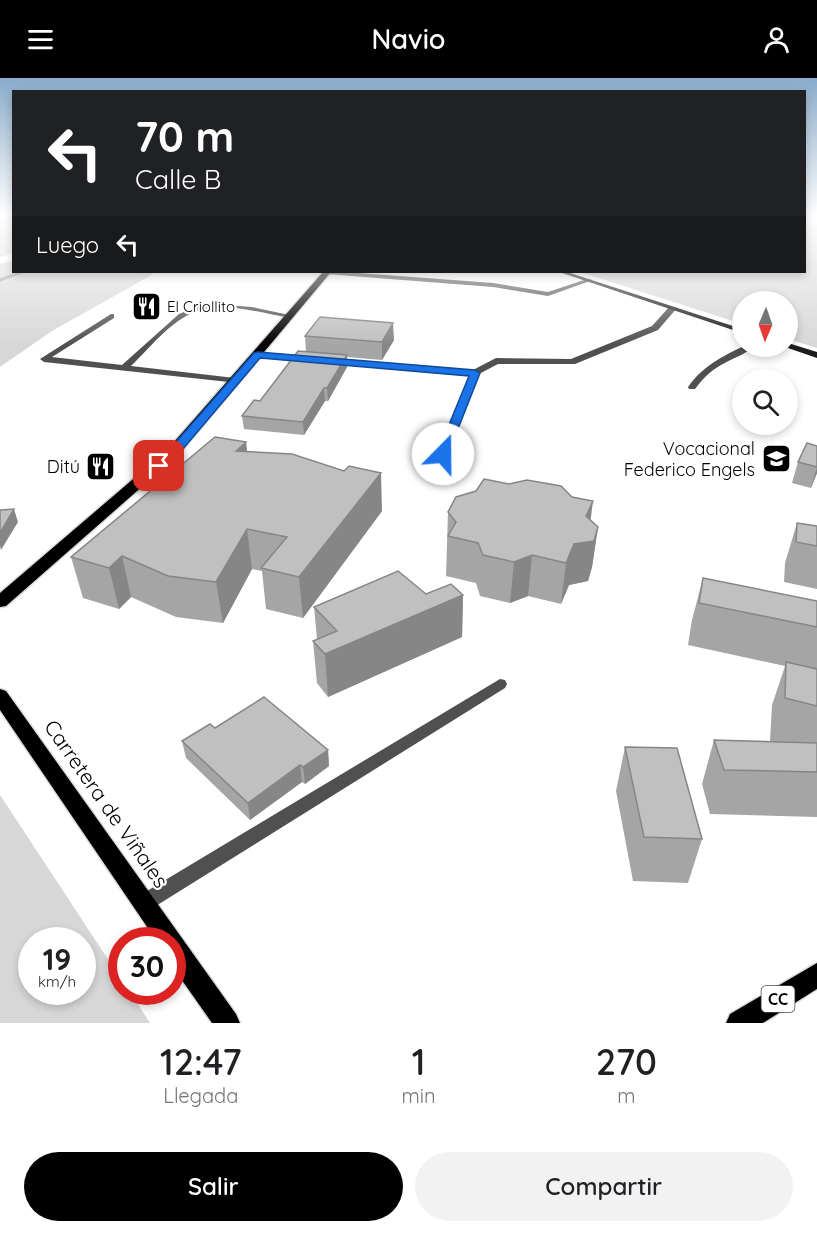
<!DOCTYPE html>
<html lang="es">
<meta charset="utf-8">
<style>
:root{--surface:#fff;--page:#f2f2f2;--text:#202124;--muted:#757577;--accent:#000}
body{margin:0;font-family:Quicksand,sans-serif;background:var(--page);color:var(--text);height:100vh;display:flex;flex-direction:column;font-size:22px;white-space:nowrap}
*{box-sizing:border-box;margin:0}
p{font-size:20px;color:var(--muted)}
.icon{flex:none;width:33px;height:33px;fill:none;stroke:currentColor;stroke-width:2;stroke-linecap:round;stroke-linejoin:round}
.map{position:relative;height:945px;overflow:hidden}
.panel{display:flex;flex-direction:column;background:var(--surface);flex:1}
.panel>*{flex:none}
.hud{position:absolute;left:12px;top:12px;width:794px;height:183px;border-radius:0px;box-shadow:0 3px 9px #0003;background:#202124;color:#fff;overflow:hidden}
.needle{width:39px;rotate:182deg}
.tools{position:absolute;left:732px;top:213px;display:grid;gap:12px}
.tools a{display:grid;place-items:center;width:66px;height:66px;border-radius:50%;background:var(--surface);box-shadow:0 3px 9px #0003;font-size:30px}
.speed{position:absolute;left:18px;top:849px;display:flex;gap:12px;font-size:30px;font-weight:700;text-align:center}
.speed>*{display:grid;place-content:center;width:78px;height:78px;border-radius:50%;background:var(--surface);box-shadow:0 3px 9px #0003;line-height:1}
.speed small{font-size:15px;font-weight:400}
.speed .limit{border:9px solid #d22;background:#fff;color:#111}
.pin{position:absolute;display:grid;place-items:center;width:51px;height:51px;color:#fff;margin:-26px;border-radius:12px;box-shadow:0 3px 9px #0006}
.me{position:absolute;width:66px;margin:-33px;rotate:22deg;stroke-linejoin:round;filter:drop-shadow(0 0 4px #0008)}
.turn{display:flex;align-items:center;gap:21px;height:126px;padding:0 24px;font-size:27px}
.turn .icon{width:78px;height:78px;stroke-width:2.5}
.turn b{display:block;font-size:42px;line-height:51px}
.then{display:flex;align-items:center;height:57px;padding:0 24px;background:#0003;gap:12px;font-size:22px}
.eta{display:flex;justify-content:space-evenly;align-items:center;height:102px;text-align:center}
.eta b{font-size:36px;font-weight:600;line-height:42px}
.action{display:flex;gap:12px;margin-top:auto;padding:12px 24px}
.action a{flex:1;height:69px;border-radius:36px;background:var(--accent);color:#fff;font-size:24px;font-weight:600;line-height:69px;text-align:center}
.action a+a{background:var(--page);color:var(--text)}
header{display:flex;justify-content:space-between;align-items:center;height:78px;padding:0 24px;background:var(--accent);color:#fff;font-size:27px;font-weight:600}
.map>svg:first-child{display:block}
.green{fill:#d7d7d7;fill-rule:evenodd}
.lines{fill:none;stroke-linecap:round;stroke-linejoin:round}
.stream{stroke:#9e9e9e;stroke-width:3}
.primary-casing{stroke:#dbdbdb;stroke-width:3}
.minor{fill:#505050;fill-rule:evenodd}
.secondary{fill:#1d1d1d;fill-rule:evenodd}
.primary{fill:#000;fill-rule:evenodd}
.wall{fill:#a5a5a5}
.shaded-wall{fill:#868686}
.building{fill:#c0c0c0;stroke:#868686;stroke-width:1.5}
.route{fill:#1a73e8;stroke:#114b97;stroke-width:1.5}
.labels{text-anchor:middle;stroke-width:4.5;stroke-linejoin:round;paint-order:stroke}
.far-poi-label{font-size:15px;fill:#000;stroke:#fff;text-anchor:start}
.shield{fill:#fff;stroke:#4c4c4c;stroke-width:1.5}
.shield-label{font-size:16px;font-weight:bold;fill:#000}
.poi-label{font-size:18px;fill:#000;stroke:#fff;text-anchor:end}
.near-street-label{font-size:21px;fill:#000;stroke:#fff}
</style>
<header><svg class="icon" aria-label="menu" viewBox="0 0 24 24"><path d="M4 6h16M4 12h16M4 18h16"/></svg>Navio<svg class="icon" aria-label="person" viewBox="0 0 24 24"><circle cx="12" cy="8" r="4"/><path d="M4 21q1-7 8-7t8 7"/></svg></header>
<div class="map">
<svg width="817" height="945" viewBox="0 0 817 945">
<rect width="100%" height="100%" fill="#fff"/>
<g class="green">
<path d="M 0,136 L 13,136 L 14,175 L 0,179 Z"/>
<path d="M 804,146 L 817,146 L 817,270 L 788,261 L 788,224 L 742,224 L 742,246 L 580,194 L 804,194 Z"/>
<path d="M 13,182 L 14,194 L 153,194 L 150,198 L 52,253 L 0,289 L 0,186 Z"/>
<path d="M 0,717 L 121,901 L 122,914 L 130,914 L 150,945 L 0,945 ZM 82,862 L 82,914 L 32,914 L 32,862 Z"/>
</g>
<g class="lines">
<path class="stream" d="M 0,202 L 21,194"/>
<defs>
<g id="primary">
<path d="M 323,194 L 331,194 L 177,378 L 6,528 L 0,529 L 0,515 L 167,372 Z"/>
<path d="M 0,611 L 6,613 L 236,936 L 240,945 L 212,945 L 172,888 L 172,862 L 156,862 L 0,632 Z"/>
<path d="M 817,885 L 817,911 L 763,945 L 726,945 L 730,936 Z"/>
</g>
</defs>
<use href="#primary" class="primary-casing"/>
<g class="minor">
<path d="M 323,194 L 346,194 L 493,205 L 548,214 L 587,201 L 593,202 L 548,218 L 493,209 L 326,196 Z"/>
<path d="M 213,226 L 252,229 L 294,238 L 290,240 C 259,235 220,221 190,236 C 167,247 149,271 131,288 L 235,300 L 238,301 L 238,305 L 44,284 L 40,281 L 111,236 L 114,236 L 114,240 L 52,279 L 122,287 L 179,236 L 198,228 Z"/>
<path d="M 670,228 L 677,230 L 658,252 L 575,286 L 498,286 L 479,296 L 448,376 L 443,379 L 438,376 L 470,297 L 332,286 L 328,283 L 332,280 L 473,292 L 496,280 L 571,281 L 652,248 Z"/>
<path d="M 744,268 L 756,268 C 730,286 717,282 695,311 L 689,311 L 688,309 C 703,288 721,279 744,268 Z"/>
<path d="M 258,274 L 309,278 L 313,281 L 309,284 L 255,279 L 255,275 Z"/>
<path d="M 500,601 L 505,602 L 507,606 L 505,610 L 151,831 L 144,833 L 137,831 L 135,825 L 137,819 Z"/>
</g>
<g class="secondary">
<path d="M 559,194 L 567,194 L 742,251 L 742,255 Z"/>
<path d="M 788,265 L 817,274 L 817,280 L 785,269 L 788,268 Z"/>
</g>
<use href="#primary" class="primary"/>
</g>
<g class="wall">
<path d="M 305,258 L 394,262 L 382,282 L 347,279 L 347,289 L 328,323 L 325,323 L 304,357 L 244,351 L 242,338 L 260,323 L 306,274 Z"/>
<path d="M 246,364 L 247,374 L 382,433 L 303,540 L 266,531 L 262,493 L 252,491 L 223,545 L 176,539 L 131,519 L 119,531 L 83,520 L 71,479 Z"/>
<path d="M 817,368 L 817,395 L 811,410 L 792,405 L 798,384 Z"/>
<path d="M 509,406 L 591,442 L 598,449 L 592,489 L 588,503 L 569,507 L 561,526 L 528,518 L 510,525 L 480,518 L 476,505 L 446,498 L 448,434 Z"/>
<path d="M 797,445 L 817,448 L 817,511 L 784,504 L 785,485 Z"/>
<path d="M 703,500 L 817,523 L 817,739 L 710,736 L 702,706 L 714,662 L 770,663 L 772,627 L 785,588 L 688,567 L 692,542 Z"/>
<path d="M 426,516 L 463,517 L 462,559 L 328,619 L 317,605 L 313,563 L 317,561 L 314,529 Z"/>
<path d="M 215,650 L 328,672 L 329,688 L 305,706 L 302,704 L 250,742 L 186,680 L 182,663 Z"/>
<path d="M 625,669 L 702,761 L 688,805 L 633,803 L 616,713 Z"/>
</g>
<g class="shaded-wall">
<path d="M 393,245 L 394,262 L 382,282 L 382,264 Z"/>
<path d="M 347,277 L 347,289 L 328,323 L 327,310 Z"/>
<path d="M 324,310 L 325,323 L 304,357 L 303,344 Z"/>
<path d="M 246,364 L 250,402 L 236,373 Z"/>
<path d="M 817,389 L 817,395 L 811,410 Z"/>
<path d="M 381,395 L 382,433 L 303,540 L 299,499 Z"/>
<path d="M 593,423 L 588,462 L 598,449 L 592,489 L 588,503 L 569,507 L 561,526 L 566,485 Z"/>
<path d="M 14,431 L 18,444 L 1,472 L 0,468 L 0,455 Z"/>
<path d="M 247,451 L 252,491 L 223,545 L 216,504 Z"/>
<path d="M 532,477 L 528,518 L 510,525 L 514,484 Z"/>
<path d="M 122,478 L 131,519 L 119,531 L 109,490 Z"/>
<path d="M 463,517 L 462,559 L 328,619 L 325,576 Z"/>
<path d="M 328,672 L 329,688 L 305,706 L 303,689 Z"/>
<path d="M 300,687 L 302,704 L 250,742 L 248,725 Z"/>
</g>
<g class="building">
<path d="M 320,239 L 393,245 L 382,264 L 305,258 Z"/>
<path d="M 298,273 L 347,277 L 327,310 L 324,310 L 303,344 L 242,338 L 254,322 L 260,323 Z"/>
<path d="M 215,359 L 246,364 L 236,373 L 292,376 L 344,393 L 349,388 L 381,395 L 299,499 L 261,490 L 287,459 L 247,451 L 216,504 L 168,498 L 122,478 L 109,490 L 71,479 Z"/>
<path d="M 807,365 L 817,368 L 817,389 L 798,384 Z"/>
<path d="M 484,401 L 509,406 L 527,402 L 561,408 L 572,419 L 593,423 L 586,438 L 598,449 L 594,463 L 574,466 L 566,485 L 532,477 L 514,484 L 483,477 L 478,465 L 448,458 L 456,444 L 448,434 L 456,419 L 476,413 Z"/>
<path d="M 14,431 L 0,455 L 0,432 Z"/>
<path d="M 797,445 L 817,448 L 817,468 L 796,464 Z"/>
<path d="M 398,493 L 426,516 L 451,506 L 463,517 L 325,576 L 313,563 L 337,553 L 314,529 Z"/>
<path d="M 703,500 L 817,523 L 817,549 L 699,525 Z"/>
<path d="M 786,584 L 817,591 L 817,628 L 785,620 Z"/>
<path d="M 264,619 L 328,672 L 303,689 L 300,687 L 248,725 L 182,663 L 210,646 L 215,650 Z"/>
<path d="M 714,662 L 817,665 L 817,694 L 724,692 Z"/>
<path d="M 625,669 L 677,670 L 702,761 L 644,759 Z"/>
</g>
<linearGradient id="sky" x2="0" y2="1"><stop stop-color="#8aabca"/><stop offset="0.51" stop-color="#fff"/><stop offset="1" stop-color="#fff" stop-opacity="0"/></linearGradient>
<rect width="817" height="268" fill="url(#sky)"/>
<path class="route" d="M 258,274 L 475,292 L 480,295 L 448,376 L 443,380 L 437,376 L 469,298 L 260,280 L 177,378 L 163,390 L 155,390 L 155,385 L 168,373 L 254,275 Z"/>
<defs>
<symbol id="restaurant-square" viewBox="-11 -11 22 22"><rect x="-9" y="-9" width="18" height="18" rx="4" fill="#000" stroke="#fff"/><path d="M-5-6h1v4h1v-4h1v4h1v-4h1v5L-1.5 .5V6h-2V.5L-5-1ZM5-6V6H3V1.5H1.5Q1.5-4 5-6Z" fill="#fff"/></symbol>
<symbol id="school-square" viewBox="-11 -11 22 22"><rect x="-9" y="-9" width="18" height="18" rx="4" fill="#000" stroke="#fff"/><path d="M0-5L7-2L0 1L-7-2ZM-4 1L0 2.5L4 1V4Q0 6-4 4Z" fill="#fff"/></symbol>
</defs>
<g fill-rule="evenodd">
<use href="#restaurant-square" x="130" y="212" width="33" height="33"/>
<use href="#school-square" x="760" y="364" width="33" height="33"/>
<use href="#restaurant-square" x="84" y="372" width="33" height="33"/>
</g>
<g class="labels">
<g class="far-poi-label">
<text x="167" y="234">El Criollito</text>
</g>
<rect class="shield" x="761.5" y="908" width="33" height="26" rx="4.5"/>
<g class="shield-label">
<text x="778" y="927">CC</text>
</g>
<g class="poi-label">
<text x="755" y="377">Vocacional<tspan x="755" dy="21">Federico Engels</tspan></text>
<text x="80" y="395">Ditú</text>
</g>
<g class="near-street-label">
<text transform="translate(106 726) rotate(55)" y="7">Carretera de Viñales</text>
</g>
</g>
</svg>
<div class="tools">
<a><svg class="needle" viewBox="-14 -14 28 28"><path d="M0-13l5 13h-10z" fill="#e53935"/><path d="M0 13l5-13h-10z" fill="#757577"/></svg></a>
<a><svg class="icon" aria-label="search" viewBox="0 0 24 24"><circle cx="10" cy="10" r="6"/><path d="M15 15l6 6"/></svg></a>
</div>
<div class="speed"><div>19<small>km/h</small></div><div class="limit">30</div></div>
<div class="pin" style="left:159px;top:388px;background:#d93025"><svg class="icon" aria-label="arrive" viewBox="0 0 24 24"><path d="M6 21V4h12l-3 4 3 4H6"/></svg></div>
<svg class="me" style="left:443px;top:376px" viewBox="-20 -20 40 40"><circle r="19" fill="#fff"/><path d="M0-13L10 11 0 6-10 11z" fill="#1a73e8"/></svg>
<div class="hud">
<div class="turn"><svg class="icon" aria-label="left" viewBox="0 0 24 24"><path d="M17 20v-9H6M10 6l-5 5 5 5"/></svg><div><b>70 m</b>Calle B</div></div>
<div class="then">Luego<svg class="icon" aria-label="left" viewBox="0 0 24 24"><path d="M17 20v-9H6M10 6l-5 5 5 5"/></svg></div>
</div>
</div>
<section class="panel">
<div class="eta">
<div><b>12:47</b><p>Llegada</p></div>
<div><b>1</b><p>min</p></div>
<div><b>270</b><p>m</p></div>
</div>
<div class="action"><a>Salir</a><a>Compartir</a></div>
</section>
